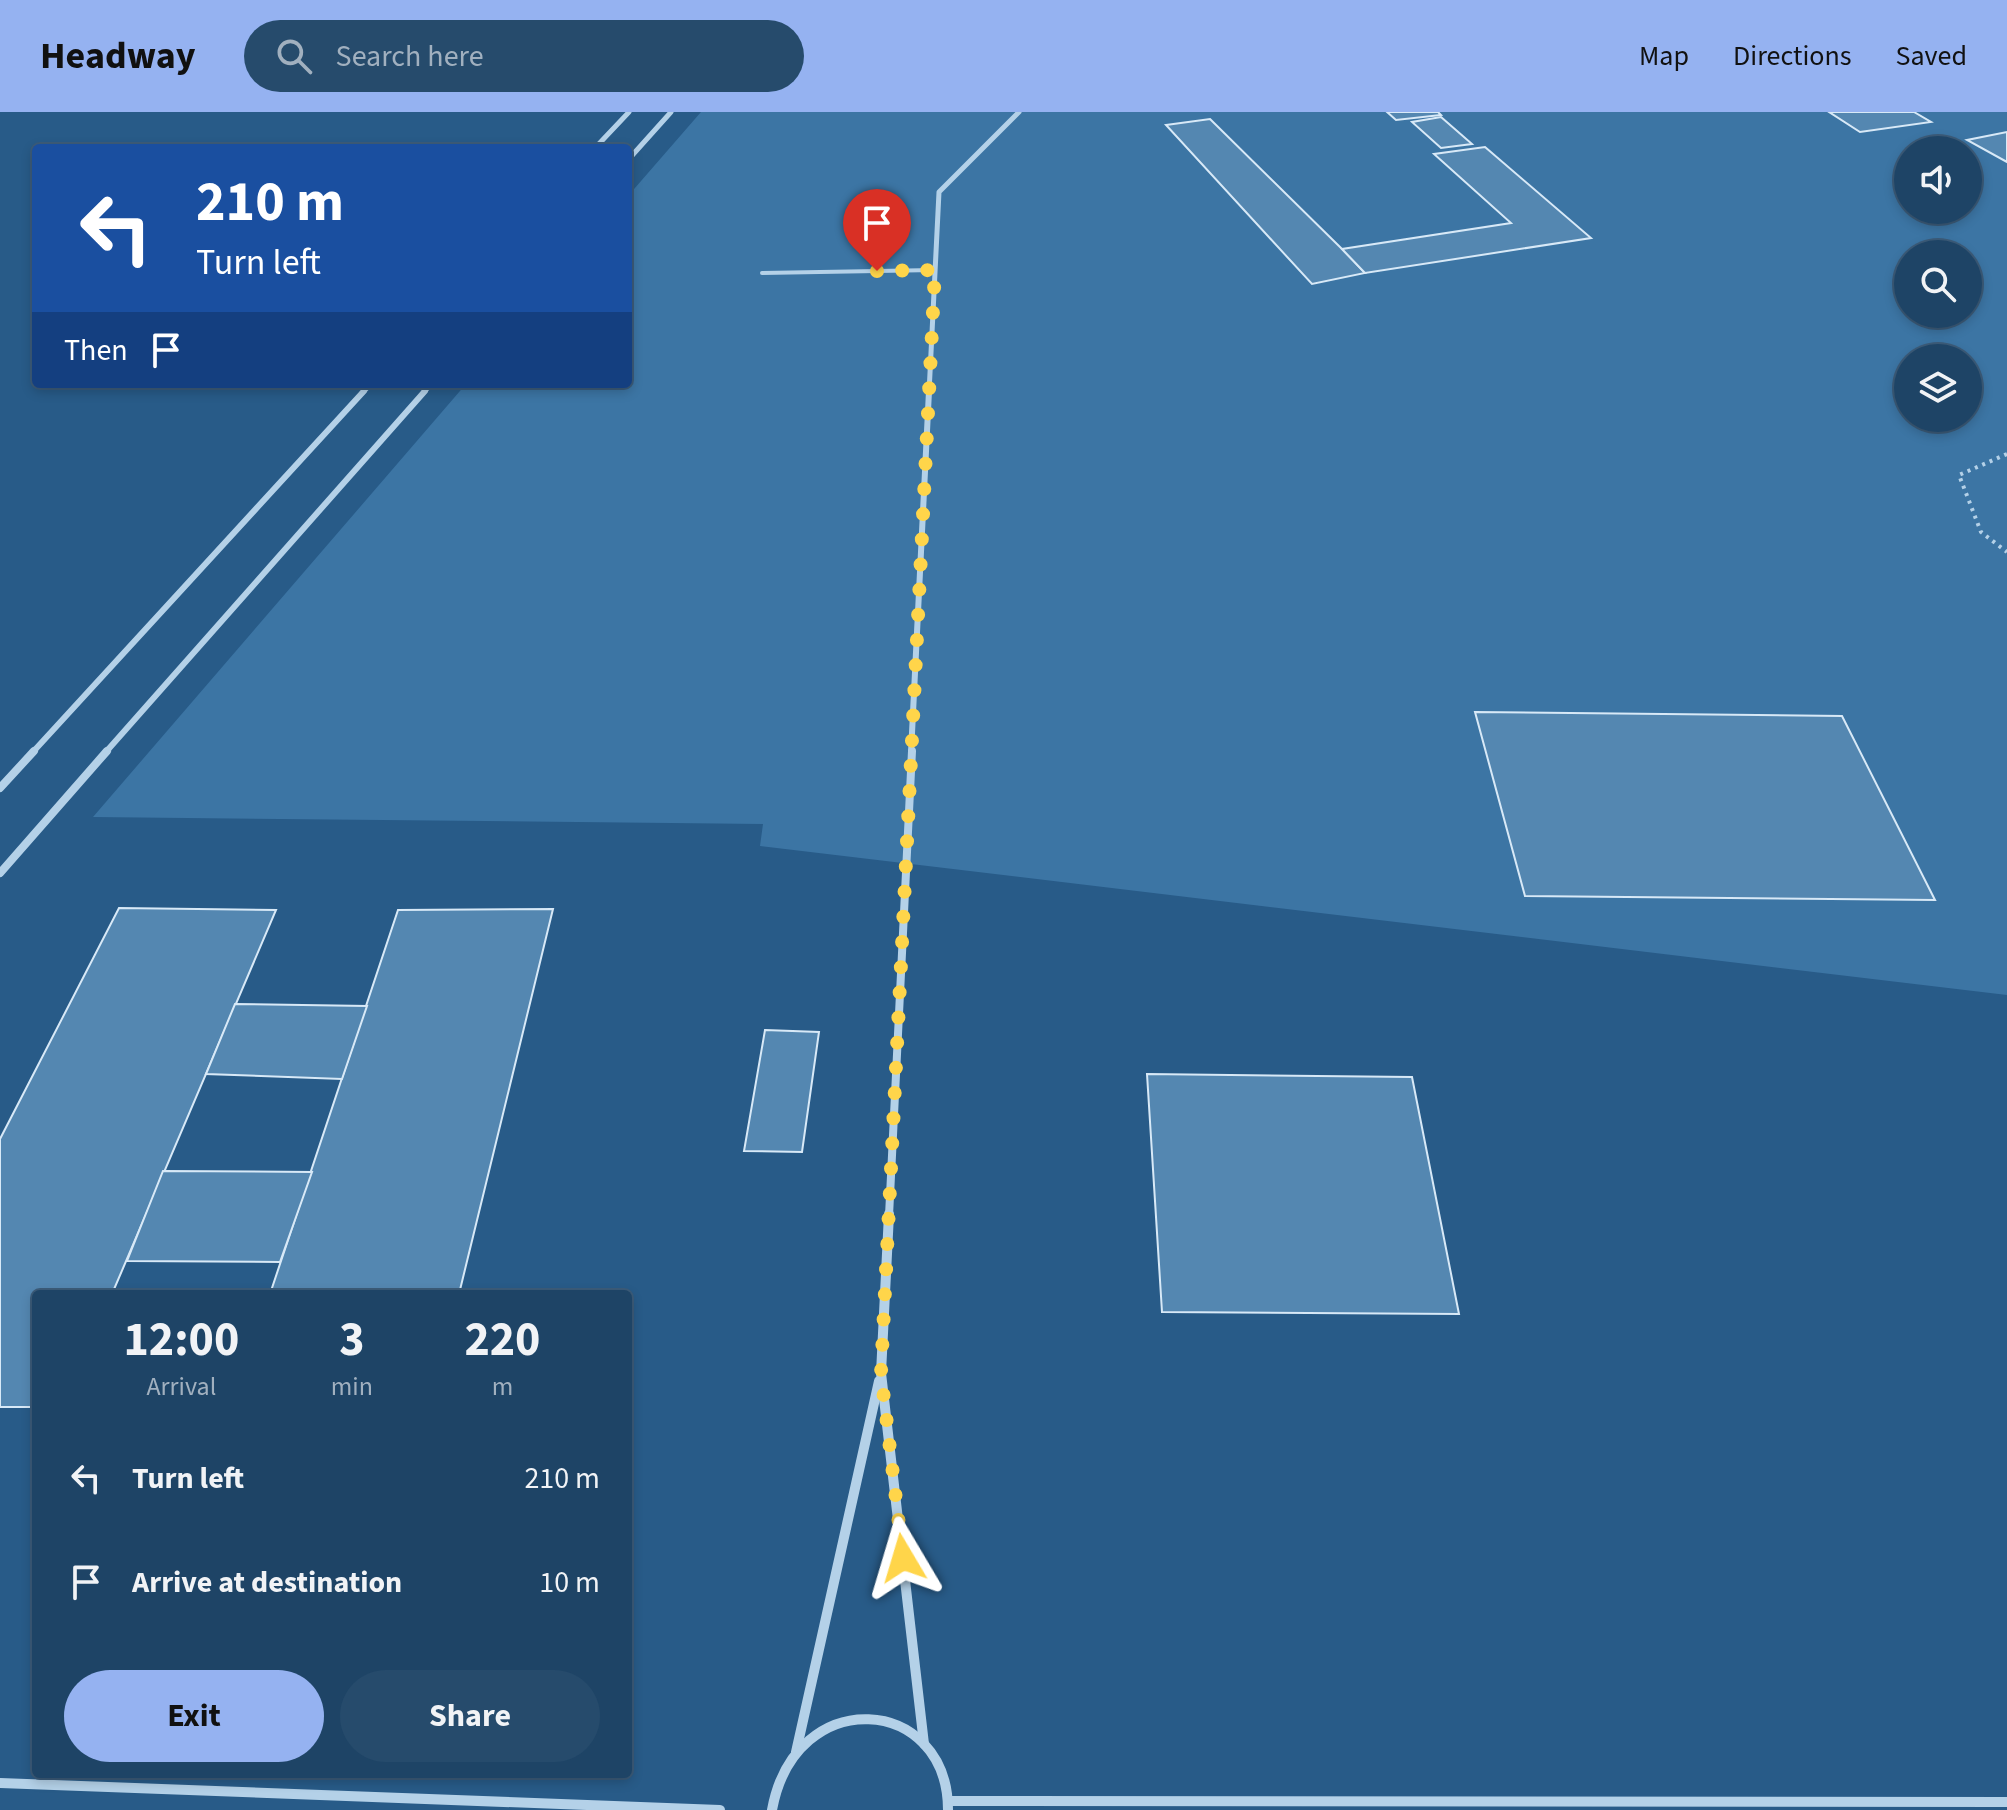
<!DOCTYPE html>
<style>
:root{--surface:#1e4466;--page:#264b6c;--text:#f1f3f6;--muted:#a1b0bf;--line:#3c5c7a;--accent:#95b2f1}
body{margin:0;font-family:"Source Sans 3",sans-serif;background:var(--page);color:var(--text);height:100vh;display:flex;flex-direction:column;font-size:30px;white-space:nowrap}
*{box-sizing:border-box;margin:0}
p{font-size:26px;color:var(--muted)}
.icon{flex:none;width:44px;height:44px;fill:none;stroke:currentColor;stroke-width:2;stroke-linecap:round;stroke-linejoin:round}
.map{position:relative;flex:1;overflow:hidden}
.panel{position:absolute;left:32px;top:1178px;width:600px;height:488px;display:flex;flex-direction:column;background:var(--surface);border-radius:8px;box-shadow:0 4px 12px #0003,0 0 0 2px var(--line)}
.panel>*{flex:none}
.top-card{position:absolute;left:32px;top:32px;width:600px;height:244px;border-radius:8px;box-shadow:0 4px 12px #0003,0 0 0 2px var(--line);background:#1a4fa0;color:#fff;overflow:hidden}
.fabs{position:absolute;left:1894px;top:24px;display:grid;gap:16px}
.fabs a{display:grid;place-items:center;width:88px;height:88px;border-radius:50%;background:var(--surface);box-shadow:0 4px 12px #0003,0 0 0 2px var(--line);font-size:40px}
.pin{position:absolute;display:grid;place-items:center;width:68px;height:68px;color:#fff;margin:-82px -34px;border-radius:50% 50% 50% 0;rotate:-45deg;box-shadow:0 0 8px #0007}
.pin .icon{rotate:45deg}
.me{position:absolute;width:88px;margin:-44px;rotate:353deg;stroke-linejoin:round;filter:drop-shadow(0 0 6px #0008)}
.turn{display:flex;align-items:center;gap:28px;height:168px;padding:0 32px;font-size:36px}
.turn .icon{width:104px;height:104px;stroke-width:2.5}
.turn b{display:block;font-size:56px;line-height:68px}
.then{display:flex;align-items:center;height:76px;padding:0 32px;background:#0003;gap:16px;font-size:30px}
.eta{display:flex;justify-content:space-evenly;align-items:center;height:136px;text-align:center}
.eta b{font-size:48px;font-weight:700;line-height:56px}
.cta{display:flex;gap:16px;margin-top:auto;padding:16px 32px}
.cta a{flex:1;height:92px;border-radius:48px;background:var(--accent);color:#111;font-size:32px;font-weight:700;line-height:92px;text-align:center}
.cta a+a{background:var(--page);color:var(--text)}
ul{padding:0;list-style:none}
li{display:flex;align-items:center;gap:24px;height:104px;padding:0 32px}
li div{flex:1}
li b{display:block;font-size:30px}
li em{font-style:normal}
header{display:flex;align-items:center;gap:48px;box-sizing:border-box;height:112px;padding:0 40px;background:var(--accent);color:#111}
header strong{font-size:38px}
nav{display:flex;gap:44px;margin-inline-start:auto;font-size:28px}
.search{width:560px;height:72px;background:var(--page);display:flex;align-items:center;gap:20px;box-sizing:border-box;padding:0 28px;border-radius:44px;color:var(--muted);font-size:30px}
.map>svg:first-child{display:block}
.green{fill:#3c75a4;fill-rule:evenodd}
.building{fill:#5487b1;stroke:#d8e9f7;stroke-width:2}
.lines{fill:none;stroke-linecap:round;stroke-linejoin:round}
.path{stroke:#b4d1e8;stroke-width:4;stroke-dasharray:3 5;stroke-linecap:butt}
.lane{stroke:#b4d1e8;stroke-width:4}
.street-far3{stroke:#b4d1e8;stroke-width:5}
.street-far2{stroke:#b4d1e8;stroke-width:6}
.street-far1{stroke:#b4d1e8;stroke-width:8}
.street{stroke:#b4d1e8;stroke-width:10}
.route{stroke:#ffd54a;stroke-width:14;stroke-dasharray:0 25.2}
</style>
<header>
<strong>Headway</strong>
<div class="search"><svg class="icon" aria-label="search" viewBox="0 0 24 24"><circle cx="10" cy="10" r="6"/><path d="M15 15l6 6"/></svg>Search here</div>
<nav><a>Map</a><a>Directions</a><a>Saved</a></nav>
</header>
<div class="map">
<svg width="2007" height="1698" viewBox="0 0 2007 1698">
<rect width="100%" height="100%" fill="#285b88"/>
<path class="green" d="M 701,0 L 2007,0 L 2007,883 L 760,734 L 763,712 L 93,705 L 466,272 L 628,272 L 628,84 ZM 1908,38 L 1968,38 L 1968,98 L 1908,98 ZM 1908,142 L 1968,142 L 1968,202 L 1908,202 ZM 1908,246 L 1968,246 L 1968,306 L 1908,306 Z"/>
<g class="building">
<path d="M 1387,0 L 1438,0 L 1441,3 L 1396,8 Z"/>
<path d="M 1829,0 L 1914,0 L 1931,10 L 1860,20 Z"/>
<path d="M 1441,5 L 1472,32 L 1441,36 L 1412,10 Z"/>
<path d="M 1210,7 L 1342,137 L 1365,161 L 1312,172 L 1166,13 Z"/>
<path d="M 2007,20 L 2007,50 L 1967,28 Z"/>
<path d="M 1485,35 L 1591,126 L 1365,161 L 1342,137 L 1511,111 L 1434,42 Z"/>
<path d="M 1475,600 L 1842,604 L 1935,788 L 1525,784 Z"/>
<path d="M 119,796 L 276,798 L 112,1182 L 36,1182 L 36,1295 L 0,1295 L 0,1027 Z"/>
<path d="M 553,797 L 459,1182 L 270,1182 L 398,798 Z"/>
<path d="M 235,892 L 367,894 L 342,967 L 206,962 Z"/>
<path d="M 765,918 L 819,920 L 802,1040 L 744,1039 Z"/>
<path d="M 1147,962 L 1412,965 L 1459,1202 L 1162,1200 Z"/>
<path d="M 163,1059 L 312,1060 L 280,1150 L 127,1149 Z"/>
</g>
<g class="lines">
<path class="path" d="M 2007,342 L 1959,363 L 1981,420 L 2007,440"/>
<path class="lane" d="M 762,161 L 935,158"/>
<g class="street-far3">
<path d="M 595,36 L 629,0"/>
<path d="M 628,48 L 671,0"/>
<path d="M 362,281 L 371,272"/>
<path d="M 423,281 L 431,272"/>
<path d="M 929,281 L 939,80 L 1019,0"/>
</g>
<g class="street-far2">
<path d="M 32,641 L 364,279"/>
<path d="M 105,641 L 425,279"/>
<path d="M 911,641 L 929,279"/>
</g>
<g class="street-far1">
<path d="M 0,676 L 34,639"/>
<path d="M 0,761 L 107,639"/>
<path d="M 889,1104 L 912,639"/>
</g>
<g class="street">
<path d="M 889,1102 L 881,1261 L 924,1632"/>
<path d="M 796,1640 L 879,1269"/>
<path d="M 0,1671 L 720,1698"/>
<path d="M 949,1689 L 2007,1690"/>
<path d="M 772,1698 C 795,1571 948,1583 948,1698"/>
</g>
</g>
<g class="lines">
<path class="route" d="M 877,159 L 935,158 L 881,1261 L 903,1446"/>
</g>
</svg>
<div class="fabs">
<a><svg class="icon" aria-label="sound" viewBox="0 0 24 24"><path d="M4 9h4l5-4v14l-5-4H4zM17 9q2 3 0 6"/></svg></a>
<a><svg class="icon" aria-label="search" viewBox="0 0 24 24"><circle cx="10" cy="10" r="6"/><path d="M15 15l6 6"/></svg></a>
<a><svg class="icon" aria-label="layers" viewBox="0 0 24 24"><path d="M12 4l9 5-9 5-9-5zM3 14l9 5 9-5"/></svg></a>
</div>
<div class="pin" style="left:877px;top:159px;background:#d93025"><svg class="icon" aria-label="arrive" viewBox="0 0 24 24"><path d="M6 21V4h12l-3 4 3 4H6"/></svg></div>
<svg class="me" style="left:903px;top:1446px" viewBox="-20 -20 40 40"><path d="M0-17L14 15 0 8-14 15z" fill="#ffd54a" stroke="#fff" stroke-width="4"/></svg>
<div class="top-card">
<div class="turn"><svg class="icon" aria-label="left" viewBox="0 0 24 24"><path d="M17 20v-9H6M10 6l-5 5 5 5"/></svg><div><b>210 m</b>Turn left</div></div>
<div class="then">Then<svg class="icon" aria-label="arrive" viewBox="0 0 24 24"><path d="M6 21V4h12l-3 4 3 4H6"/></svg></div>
</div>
<section class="panel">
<div class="eta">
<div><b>12:00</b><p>Arrival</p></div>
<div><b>3</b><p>min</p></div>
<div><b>220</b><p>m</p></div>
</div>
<ul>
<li><svg class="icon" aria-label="left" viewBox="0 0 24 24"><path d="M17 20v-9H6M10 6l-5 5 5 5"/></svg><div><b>Turn left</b></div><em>210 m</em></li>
<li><svg class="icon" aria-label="arrive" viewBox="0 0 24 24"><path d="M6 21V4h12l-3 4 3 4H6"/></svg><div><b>Arrive at destination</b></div><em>10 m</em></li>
</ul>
<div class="cta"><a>Exit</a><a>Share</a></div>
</section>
</div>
